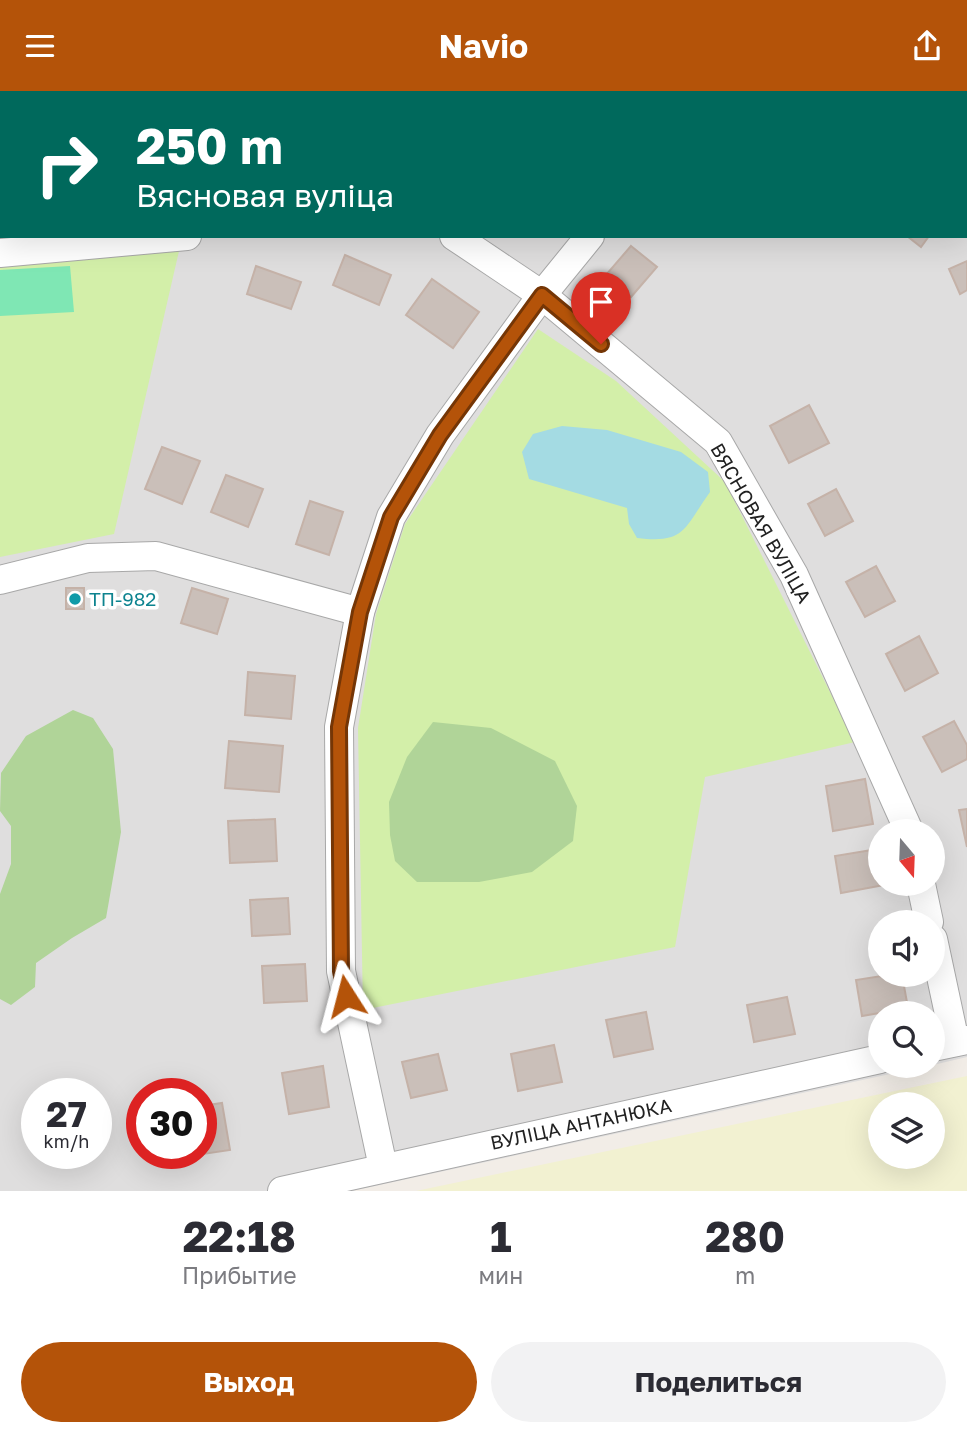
<!DOCTYPE html>
<html lang="ru">
<meta charset="utf-8">
<style>
:root{--surface:#fff;--page:#f2f2f3;--text:#2b2b33;--muted:#7c7c81;--accent:#b45309}
body{margin:0;font-family:"Golos Text",sans-serif;background:var(--page);color:var(--text);height:100vh;display:flex;flex-direction:column;font-size:26px;white-space:nowrap}
*{box-sizing:border-box;margin:0}
p{font-size:23px;color:var(--muted)}
.icon{flex:none;width:38px;height:38px;fill:none;stroke:currentColor;stroke-width:2;stroke-linecap:round;stroke-linejoin:round}
.map{position:relative;height:1100px;overflow:hidden}
.sheet{display:flex;flex-direction:column;background:var(--surface);flex:1}
.sheet>*{flex:none}
.top-card{position:absolute;left:0px;top:0px;width:968px;height:147px;box-shadow:0 7px 28px #0002;background:#00695c;color:#fff;overflow:hidden}
.needle{width:46px;rotate:161deg}
.tools{position:absolute;left:868px;top:728px;display:grid;gap:14px}
.tools a{display:grid;place-items:center;width:77px;height:77px;border-radius:50%;background:var(--surface);box-shadow:0 7px 28px #0002;font-size:35px}
.speed{position:absolute;left:21px;top:987px;display:flex;gap:14px;font-size:35px;font-weight:700;text-align:center}
.speed>*{display:grid;place-content:center;width:91px;height:91px;border-radius:50%;background:var(--surface);box-shadow:0 7px 28px #0002;line-height:1}
.speed small{font-size:18px;font-weight:400}
.speed .limit{border:10px solid #d22;background:#fff;color:#111}
.pin{position:absolute;display:grid;place-items:center;width:60px;height:60px;color:#fff;margin:-72px -30px;border-radius:50% 50% 50% 0;rotate:-45deg;box-shadow:0 0 7px #0007}
.pin .icon{rotate:45deg}
.me{position:absolute;width:77px;margin:-38px;rotate:351deg;stroke-linejoin:round;filter:drop-shadow(0 0 5px #0008)}
.turn{display:flex;align-items:center;gap:24px;height:147px;padding:0 21px;font-size:32px}
.turn .icon{width:91px;height:91px;stroke-width:2.5}
.turn b{display:block;font-size:49px;line-height:60px}
.eta{display:flex;justify-content:space-evenly;align-items:center;height:119px;text-align:center}
.eta b{font-size:42px;font-weight:700;line-height:49px}
.button{display:flex;gap:14px;margin-top:auto;padding:14px 21px}
.button a{flex:1;height:80px;border-radius:42px;background:var(--accent);color:#fff;font-size:28px;font-weight:700;line-height:80px;text-align:center}
.button a+a{background:var(--page);color:var(--text)}
header{display:flex;justify-content:space-between;align-items:center;height:91px;padding:0 21px;background:var(--accent);color:#fff;font-size:32px;font-weight:700}
.map>svg:first-child{display:block}
.residential{fill:#dfdede;fill-rule:evenodd}
.farmland{fill:#f2f1d1;fill-rule:evenodd}
.grass{fill:#d3efa9}
.forest{fill:#b0d498}
.pitch{fill:#7fe7b4}
.water{fill:#a4dbe3}
.building{fill:#cabfb9;stroke:#c5b2a8;stroke-width:2}
.lines{fill:none;stroke-linecap:round;stroke-linejoin:round}
.minor-casing{stroke:#a8a8a8;stroke-width:30}
.path{stroke:#ff6b6b;stroke-width:3.5;stroke-dasharray:3.5 3.5;stroke-linecap:butt}
.minor{stroke:#fff;stroke-width:28}
.route-casing{stroke:#753606;stroke-width:18}
.route{stroke:#b45309;stroke-width:12}
.culture-dot{fill:#0f9aa8;stroke:#fff;stroke-width:2.5}
.labels{text-anchor:middle;stroke-width:7;stroke-linejoin:round;paint-order:stroke}
.street-label{font-size:19px;fill:#212121;stroke:#fff}
.culture-label{font-size:19px;fill:#0d838f;stroke:#fff;text-anchor:start}
</style>
<header><svg class="icon" aria-label="menu" viewBox="0 0 24 24"><path d="M4 6h16M4 12h16M4 18h16"/></svg>Navio<svg class="icon" aria-label="share" viewBox="0 0 24 24"><path d="M12 15V3M7 8l5-5 5 5M5 13v7h14v-7"/></svg></header>
<div class="map">
<svg width="967" height="1100" viewBox="0 0 967 1100">
<rect width="100%" height="100%" fill="#f2ede7"/>
<path class="residential" d="M 0,0 L 967,0 L 967,966 L 933,974 L 933,922 L 880,922 L 880,975 L 927,975 L 352,1100 L 0,1100 ZM 2,2 L 966,2 L 966,145 L 2,145 ZM 880,740 L 933,740 L 933,793 L 880,793 ZM 880,831 L 933,831 L 933,884 L 880,884 ZM 37,1003 L 96,1003 L 96,1062 L 37,1062 ZM 142,1003 L 201,1003 L 201,1062 L 142,1062 Z"/>
<path class="farmland" d="M 967,985 L 967,1100 L 416,1100 L 890,1001 ZM 880,1013 L 933,1013 L 933,1066 L 880,1066 Z"/>
<g class="grass">
<path d="M 179,160 L 114,443 L 0,466 L 0,172 Z"/>
<path d="M 538,238 L 616,290 L 725,391 L 855,651 L 705,686 L 675,856 L 363,919 L 358,637 L 376,523 L 405,433 Z"/>
</g>
<g class="forest">
<path d="M 73,619 L 93,627 L 113,658 L 121,741 L 106,827 L 72,847 L 36,872 L 35,896 L 11,914 L 0,908 L 0,803 L 11,773 L 11,735 L 0,720 L 1,682 L 26,645 Z"/>
<path d="M 433,631 L 491,637 L 555,670 L 577,715 L 573,750 L 532,781 L 479,791 L 417,791 L 395,770 L 390,744 L 389,711 L 407,666 Z"/>
</g>
<path class="pitch" d="M 70,175 L 74,221 L 0,225 L 0,179 Z"/>
<path class="water" d="M 562,335 L 607,339 L 681,361 L 708,381 L 710,401 C 684,437 686,453 637,447 L 629,433 L 627,417 L 529,388 L 522,361 L 533,343 Z"/>
<g class="building">
<path d="M 760,0 L 810,0 L 812,2 L 759,2 Z"/>
<path d="M 907,145 L 929,145 L 921,156 Z"/>
<path d="M 631,155 L 657,176 L 631,206 L 605,185 Z"/>
<path d="M 345,164 L 391,184 L 379,214 L 333,194 Z"/>
<path d="M 967,170 L 967,199 L 960,203 L 949,178 Z"/>
<path d="M 256,175 L 301,191 L 291,218 L 247,203 Z"/>
<path d="M 432,188 L 479,221 L 453,257 L 406,224 Z"/>
<path d="M 809,314 L 829,352 L 789,372 L 770,335 Z"/>
<path d="M 162,356 L 200,370 L 182,413 L 145,398 Z"/>
<path d="M 226,384 L 263,398 L 248,436 L 211,421 Z"/>
<path d="M 836,398 L 853,430 L 825,445 L 808,413 Z"/>
<path d="M 310,410 L 343,421 L 329,464 L 296,453 Z"/>
<path d="M 876,475 L 895,510 L 865,526 L 846,491 Z"/>
<rect x="66" y="497" width="18" height="21"/>
<path d="M 192,497 L 228,508 L 217,543 L 181,532 Z"/>
<path d="M 919,545 L 938,582 L 905,600 L 886,563 Z"/>
<path d="M 248,581 L 295,585 L 291,628 L 245,624 Z"/>
<path d="M 954,630 L 967,654 L 967,668 L 942,681 L 923,646 Z"/>
<path d="M 229,650 L 283,655 L 279,701 L 225,697 Z"/>
<path d="M 865,688 L 873,733 L 833,740 L 826,695 Z"/>
<path d="M 967,718 L 967,756 L 959,719 Z"/>
<path d="M 275,728 L 277,770 L 230,772 L 228,730 Z"/>
<path d="M 878,758 L 880,793 L 884,794 L 841,802 L 835,765 Z"/>
<path d="M 288,807 L 290,843 L 252,845 L 250,809 Z"/>
<path d="M 305,873 L 307,910 L 264,912 L 262,875 Z"/>
<path d="M 888,884 L 902,884 L 908,917 L 862,925 L 856,889 Z"/>
<path d="M 787,906 L 795,943 L 754,951 L 747,914 Z"/>
<path d="M 646,921 L 653,958 L 614,966 L 606,929 Z"/>
<path d="M 554,954 L 562,991 L 518,1000 L 511,963 Z"/>
<path d="M 438,963 L 447,999 L 411,1007 L 402,971 Z"/>
<path d="M 323,975 L 329,1016 L 289,1023 L 282,982 Z"/>
<path d="M 222,1012 L 230,1059 L 183,1066 L 182,1062 L 201,1062 L 201,1015 Z"/>
</g>
<g class="lines">
<defs>
<g id="minor">
<path d="M 895,0 L 897,2"/>
<path d="M 705,2 L 707,0"/>
<path d="M 966,57 L 967,58"/>
<path d="M 454,145 L 542,204 L 718,351 L 794,484 L 909,740"/>
<path d="M 0,162 L 187,145"/>
<path d="M 0,489 L 88,467 L 156,465 L 360,521"/>
<path d="M 921,793 L 929,831"/>
<path d="M 933,848 L 955,951"/>
<path d="M 933,956 L 967,949"/>
<path d="M 383,1076 L 341,880 L 339,636 L 360,521 L 391,426 L 440,344 L 542,204 L 590,145"/>
<path d="M 282,1100 L 880,968"/>
</g>
</defs>
<use href="#minor" class="minor-casing"/>
<path class="path" d="M 295,2 L 297,0"/>
<use href="#minor" class="minor"/>
</g>
<g class="lines">
<defs>
<path id="route" d="M 346,905 L 341,880 L 339,636 L 360,521 L 391,426 L 440,344 L 542,204 L 601,253"/>
</defs>
<use href="#route" class="route-casing"/>
<use href="#route" class="route"/>
</g>
<circle class="culture-dot" cx="75" cy="508" r="7"/>
<g class="labels">
<g class="street-label">
<text transform="translate(761 432) rotate(60)" y="7">ВЯСНОВАЯ ВУЛІЦА</text>
<text transform="translate(581 1033) rotate(-12)" y="7">ВУЛІЦА АНТАНЮКА</text>
</g>
<g class="culture-label">
<text x="89" y="515">ТП-982</text>
</g>
</g>
</svg>
<div class="tools">
<a><svg class="needle" viewBox="-14 -14 28 28"><path d="M0-13l5 13h-10z" fill="#e53935"/><path d="M0 13l5-13h-10z" fill="#7c7c81"/></svg></a>
<a><svg class="icon" aria-label="sound" viewBox="0 0 24 24"><path d="M4 9h4l5-4v14l-5-4H4zM17 9q2 3 0 6"/></svg></a>
<a><svg class="icon" aria-label="search" viewBox="0 0 24 24"><circle cx="10" cy="10" r="6"/><path d="M15 15l6 6"/></svg></a>
<a><svg class="icon" aria-label="layers" viewBox="0 0 24 24"><path d="M12 4l9 5-9 5-9-5zM3 14l9 5 9-5"/></svg></a>
</div>
<div class="speed"><div>27<small>km/h</small></div><div class="limit">30</div></div>
<div class="pin" style="left:601px;top:253px;background:#d93025"><svg class="icon" aria-label="arrive" viewBox="0 0 24 24"><path d="M6 21V4h12l-3 4 3 4H6"/></svg></div>
<svg class="me" style="left:346px;top:905px" viewBox="-20 -20 40 40"><path d="M0-17L14 15 0 8-14 15z" fill="#b45309" stroke="#fff" stroke-width="4"/></svg>
<div class="top-card">
<div class="turn"><svg class="icon" aria-label="right" viewBox="0 0 24 24"><path d="M7 20v-9h11M14 6l5 5-5 5"/></svg><div><b>250 m</b>Вясновая вуліца</div></div>
</div>
</div>
<section class="sheet">
<div class="eta">
<div><b>22:18</b><p>Прибытие</p></div>
<div><b>1</b><p>мин</p></div>
<div><b>280</b><p>m</p></div>
</div>
<div class="button"><a>Выход</a><a>Поделиться</a></div>
</section>
